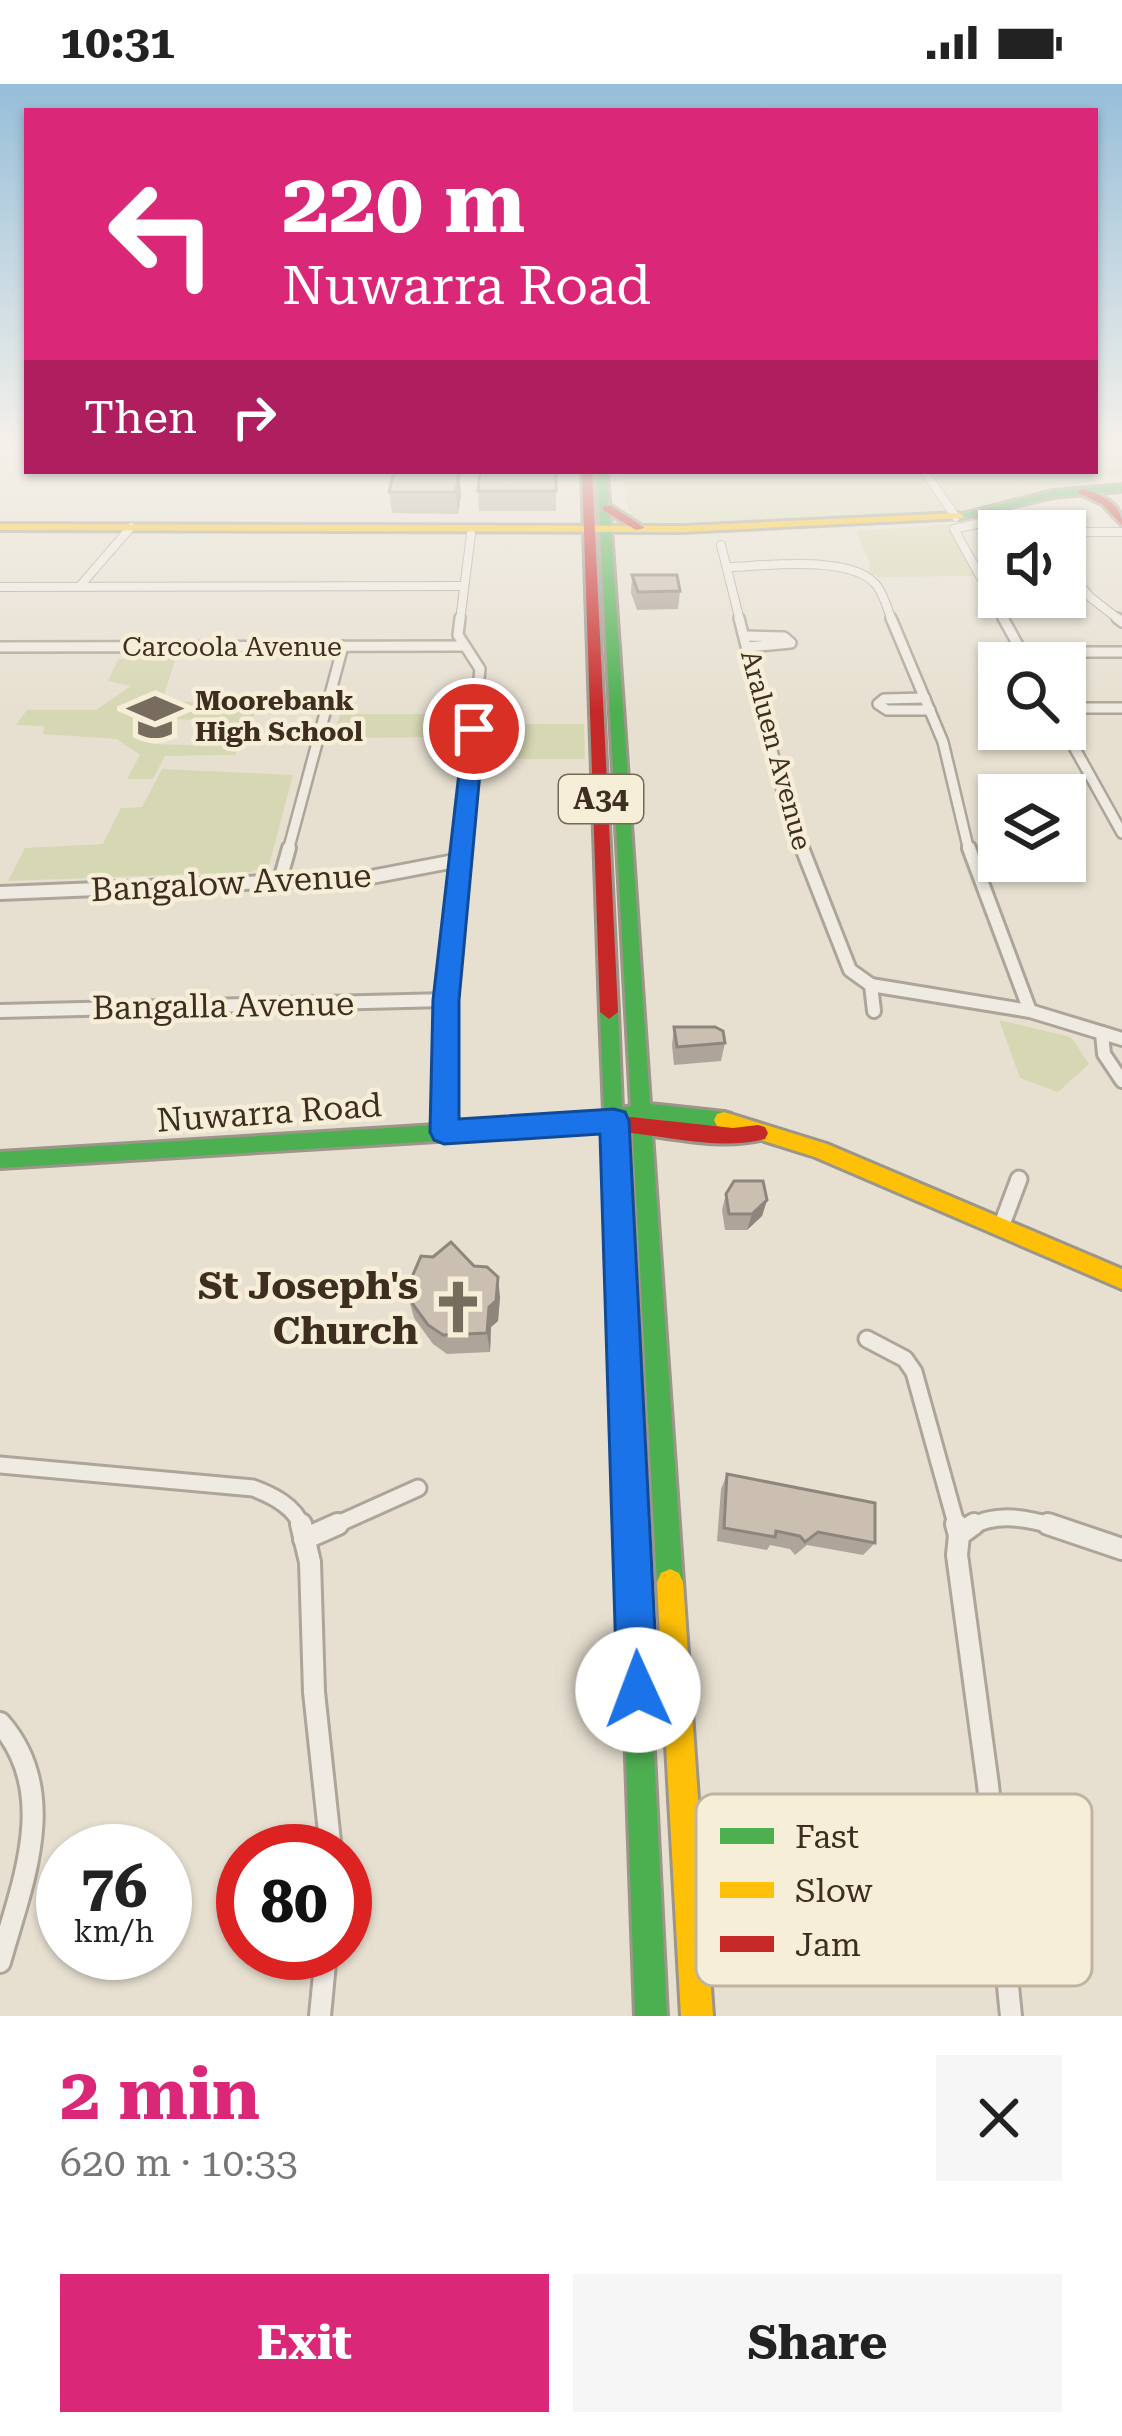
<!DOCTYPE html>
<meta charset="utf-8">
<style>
:root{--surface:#fff;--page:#f6f6f6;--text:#222;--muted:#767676;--accent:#db2777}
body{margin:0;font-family:"Roboto Serif",serif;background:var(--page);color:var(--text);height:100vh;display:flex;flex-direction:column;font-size:45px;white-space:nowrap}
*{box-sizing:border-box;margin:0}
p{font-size:39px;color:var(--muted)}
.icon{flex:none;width:66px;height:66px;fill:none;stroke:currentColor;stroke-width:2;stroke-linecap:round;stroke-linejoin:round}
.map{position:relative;height:1932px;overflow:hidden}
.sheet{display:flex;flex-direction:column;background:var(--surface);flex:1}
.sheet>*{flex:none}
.banner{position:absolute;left:24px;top:24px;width:1074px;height:366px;border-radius:0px;box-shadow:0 3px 9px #0004;background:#db2777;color:#fff;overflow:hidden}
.buttons{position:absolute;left:978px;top:426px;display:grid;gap:24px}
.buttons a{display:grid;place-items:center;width:108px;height:108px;border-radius:0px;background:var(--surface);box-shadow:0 3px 9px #0004;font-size:60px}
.speed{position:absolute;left:36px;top:1740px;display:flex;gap:24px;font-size:60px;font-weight:700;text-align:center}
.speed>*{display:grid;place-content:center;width:156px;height:156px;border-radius:50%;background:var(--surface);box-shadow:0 3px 9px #0004;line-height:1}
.speed small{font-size:30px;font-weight:400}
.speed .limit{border:18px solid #d22;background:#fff;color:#111}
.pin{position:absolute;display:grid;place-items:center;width:102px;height:102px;color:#fff;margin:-51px;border:6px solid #fff;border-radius:50%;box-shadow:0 3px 12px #0007}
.me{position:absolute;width:132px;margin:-66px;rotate:358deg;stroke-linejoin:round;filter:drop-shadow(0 0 9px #0008)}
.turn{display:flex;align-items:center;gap:42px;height:252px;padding:0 60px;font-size:54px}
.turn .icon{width:156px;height:156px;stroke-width:2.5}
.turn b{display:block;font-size:84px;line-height:102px}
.then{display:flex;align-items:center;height:114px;padding:0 60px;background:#0003;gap:24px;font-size:45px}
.round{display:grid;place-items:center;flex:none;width:126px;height:126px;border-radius:0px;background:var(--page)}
.headline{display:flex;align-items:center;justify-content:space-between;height:204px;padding:0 60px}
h1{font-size:72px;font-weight:700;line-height:90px;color:var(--accent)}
.action{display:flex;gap:24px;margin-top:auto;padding:24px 60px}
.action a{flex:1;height:138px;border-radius:0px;background:var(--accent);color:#fff;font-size:48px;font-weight:700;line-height:138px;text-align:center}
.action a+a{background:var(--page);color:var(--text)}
.status{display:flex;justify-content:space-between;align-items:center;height:84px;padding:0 60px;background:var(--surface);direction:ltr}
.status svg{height:33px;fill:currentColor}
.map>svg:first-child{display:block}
.green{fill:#d6d7b3;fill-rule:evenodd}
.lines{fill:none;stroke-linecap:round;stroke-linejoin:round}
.street-far4-casing{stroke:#ada599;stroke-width:10}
.street-far3-casing{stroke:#ada599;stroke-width:14}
.street-far2-casing{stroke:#ada599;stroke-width:18}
.street-far1-casing{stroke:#ada599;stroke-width:21}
.street-casing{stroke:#ada599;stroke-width:26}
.fast-casing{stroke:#9c958a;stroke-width:6}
.slow-casing{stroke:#9c958a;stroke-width:6}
.jam-casing{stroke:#9c958a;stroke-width:6}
.street-far4{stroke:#efebe3;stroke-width:8}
.street-far3{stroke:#efebe3;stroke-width:9}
.street-far2{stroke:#efebe3;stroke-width:12}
.street-far1{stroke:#efebe3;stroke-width:15}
.street{stroke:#efebe3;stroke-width:20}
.fast{fill:#4caf50;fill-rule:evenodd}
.slow{fill:#ffc107;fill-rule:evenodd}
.jam{fill:#c62828;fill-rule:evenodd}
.wall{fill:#afa499}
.shaded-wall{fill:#8e867d}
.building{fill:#cbbfb2;stroke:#8e867d;stroke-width:3}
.route{fill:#1a73e8;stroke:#114b97;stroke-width:3}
.labels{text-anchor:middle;stroke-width:9;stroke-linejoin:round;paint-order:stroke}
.far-street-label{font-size:27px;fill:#3d2e20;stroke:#f7eed8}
.far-poi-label{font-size:27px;font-weight:bold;fill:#3d2e20;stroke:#f7eed8;text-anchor:start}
.shield{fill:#f7eed8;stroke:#756857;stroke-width:3}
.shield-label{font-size:30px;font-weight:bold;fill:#3d2e20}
.street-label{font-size:33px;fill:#3d2e20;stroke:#f7eed8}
.near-poi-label{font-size:39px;font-weight:bold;fill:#3d2e20;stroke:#f7eed8;text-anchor:end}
.key{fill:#f7eed8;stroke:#bfb4a1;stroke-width:3}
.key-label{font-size:33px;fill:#3d2e20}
</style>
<div class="status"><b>10:31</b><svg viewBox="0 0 49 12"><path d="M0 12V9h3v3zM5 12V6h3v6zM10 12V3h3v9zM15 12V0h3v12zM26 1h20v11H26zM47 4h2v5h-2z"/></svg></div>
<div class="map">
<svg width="1122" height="1932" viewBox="0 0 1122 1932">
<rect width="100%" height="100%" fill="#e7e0d1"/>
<g class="green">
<path d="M 1122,382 L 1122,391 L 929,432 L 632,439 L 620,387 L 1027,391 Z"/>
<path d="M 953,440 L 950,447 L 975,492 L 878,493 L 868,487 L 871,482 L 856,447 Z"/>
<path d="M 176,574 L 162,617 L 259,620 L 235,671 L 165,672 L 153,695 L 127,695 L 140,671 L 117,655 L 43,650 L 44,642 L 16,641 L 27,626 L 96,626 L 131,602 L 108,597 L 118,575 ZM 165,635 L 222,636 L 223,637 L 211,662 L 153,660 Z"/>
<path d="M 340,630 L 461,630 L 458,653 L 334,654 Z"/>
<path d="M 488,640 L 584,640 L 585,675 L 486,675 Z"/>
<path d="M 162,685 L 293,691 L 269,781 L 250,788 L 8,797 L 25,764 L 103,760 L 121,724 L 142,723 Z"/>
<path d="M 999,936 L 1071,953 L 1089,980 L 1058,1008 L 1020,994 Z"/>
</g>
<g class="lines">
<defs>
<g id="street-far4">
<path d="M 924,387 L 956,433"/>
<path d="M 1065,448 L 1122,448"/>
<path d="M 721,461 L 740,537"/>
<path d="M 730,483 C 765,482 854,470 877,502 C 884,511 888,526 892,537"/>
<path d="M 1065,483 L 1090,513 L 1121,537"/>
<path d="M 80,502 L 131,443"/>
<path d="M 0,503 L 464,502"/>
<path d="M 460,537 L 471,450"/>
<path d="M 1005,537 L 954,445 L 1012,432 L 1041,447"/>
</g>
<g id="street-far3">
<path d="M 460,534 L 458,551 L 480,585 L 461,767"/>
<path d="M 739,534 L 786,722 L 803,767"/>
<path d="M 891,534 L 943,658 L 969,767"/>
<path d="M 1003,534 L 1028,579"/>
<path d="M 1117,534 L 1122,538"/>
<path d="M 745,552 L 784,553 L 791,559 L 747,563"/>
<path d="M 0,563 L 463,562"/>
<path d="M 1021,568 L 1122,568"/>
<path d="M 925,614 L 884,615 L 878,620 L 887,626 L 930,626"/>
<path d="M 1065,624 L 1122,624"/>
<path d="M 1064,645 L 1122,749"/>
<path d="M 288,767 L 343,562"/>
</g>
<g id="street-far2">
<path d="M 802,764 L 850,886 L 871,901 L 874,927"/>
<path d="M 969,764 L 1030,927"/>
<path d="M 280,796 L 289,764"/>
<path d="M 0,809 L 366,794 L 460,776"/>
<path d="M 871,901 L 1030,927 L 1122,955"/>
<path d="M 0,927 L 446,916"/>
<path d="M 1102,949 L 1104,970 L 1122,997"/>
<path d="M 444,1048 L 446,916 L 462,764"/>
</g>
<g id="street-far1">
<path d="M 1001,1143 L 1019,1095"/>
<path d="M 867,1255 L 905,1275 L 914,1288 L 957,1443"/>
<path d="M 0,1381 L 253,1404 C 272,1411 295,1422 302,1443"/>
<path d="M 331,1443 L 418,1404"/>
<path d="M 970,1443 C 998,1427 1029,1435 1059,1443"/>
</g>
<g id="street">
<path d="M 301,1440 L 310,1478 L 314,1608 L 331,1767"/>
<path d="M 956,1440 L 959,1451"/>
<path d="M 974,1440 L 959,1451 L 957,1471 L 988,1701 L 1011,1932"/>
<path d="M 1048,1440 L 1122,1465"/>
<path d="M 304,1455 L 338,1440"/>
<path d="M 0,1639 C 61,1709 22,1799 0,1878"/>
<path d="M 320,1932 L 326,1869"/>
</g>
<g id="fast">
<path d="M 597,387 L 607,387 L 650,1020 L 724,1028 L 731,1030 L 734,1036 L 731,1042 L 724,1044 L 651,1035 L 683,1498 L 679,1507 L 670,1511 L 661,1507 L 657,1498 L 632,1038 L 623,1039 L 667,1932 L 635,1932 L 604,1043 L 583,1048 L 0,1084 L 0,1068 L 583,1032 L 604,1028 L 600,928 L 609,921 L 618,928 L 622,1024 L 631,1022 Z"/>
<path d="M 1122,401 L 1122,407 L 1053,413 L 959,435 L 954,432 L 1053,407 Z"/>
</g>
<g id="slow">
<path d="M 959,429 L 964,432 L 963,434 L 682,448 L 0,446 L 0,440 L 682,442 Z"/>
<path d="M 724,1028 L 827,1060 L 1122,1185 L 1122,1205 L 815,1073 L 717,1042 L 714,1036 L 717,1030 Z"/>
<path d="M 670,1485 L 679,1489 L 683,1498 L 713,1932 L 681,1932 L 657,1498 L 661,1489 Z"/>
</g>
<g id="jam">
<path d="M 582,387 L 592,387 L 618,928 L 609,935 L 600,928 Z"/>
<path d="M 1083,405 C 1101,411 1122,419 1122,441 L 1102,420 L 1080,410 L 1078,408 Z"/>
<path d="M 603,422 L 611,422 L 645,444 L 636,446 L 603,426 Z"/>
<path d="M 631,1033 L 733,1044 L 758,1041 L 765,1043 L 768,1049 L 765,1055 C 723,1066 674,1054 631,1049 L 624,1047 L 621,1041 L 624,1035 Z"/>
</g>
</defs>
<use href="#street-far4" class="street-far4-casing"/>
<use href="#street-far3" class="street-far3-casing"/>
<use href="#street-far2" class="street-far2-casing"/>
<use href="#street-far1" class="street-far1-casing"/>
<use href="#street" class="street-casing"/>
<use href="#fast" class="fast-casing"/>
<use href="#slow" class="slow-casing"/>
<use href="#jam" class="jam-casing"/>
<use href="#street-far4" class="street-far4"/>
<use href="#street-far3" class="street-far3"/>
<use href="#street-far2" class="street-far2"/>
<use href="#street-far1" class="street-far1"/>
<use href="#street" class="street"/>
<use href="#fast" class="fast"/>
<use href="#slow" class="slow"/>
<use href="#jam" class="jam"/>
</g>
<g class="wall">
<path d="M 556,387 L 556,427 L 479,427 L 478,407 Z"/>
<path d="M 459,388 L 461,410 L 458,430 L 392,429 L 389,408 Z"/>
<path d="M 632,491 L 680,507 L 678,525 L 637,526 L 631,509 Z"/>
<path d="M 674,943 L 725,959 L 721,977 L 674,981 L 672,961 Z"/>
<path d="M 726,1110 L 767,1116 L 762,1132 L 747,1146 L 725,1146 L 722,1126 Z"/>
<path d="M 500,1213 L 498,1237 L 491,1243 L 490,1268 L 447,1270 L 433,1260 L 414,1234 L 409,1215 Z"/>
<path d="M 727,1390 L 875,1459 L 863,1471 L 807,1461 L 795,1471 L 790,1465 L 770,1461 L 767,1466 L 717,1457 L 721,1405 Z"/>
</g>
<g class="shaded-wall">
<path d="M 459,388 L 461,410 L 458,430 L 456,408 Z"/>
<path d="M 767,1116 L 762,1132 L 747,1146 L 752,1130 Z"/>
<path d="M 498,1193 L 500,1213 L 498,1237 L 491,1243 L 490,1268 L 487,1249 L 489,1223 Z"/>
</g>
<g class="building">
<path d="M 480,387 L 556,387 L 556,407 L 478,407 Z"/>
<path d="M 394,388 L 459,388 L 456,408 L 389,408 Z"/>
<path d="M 632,491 L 677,491 L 680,507 L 638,508 Z"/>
<path d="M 674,943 L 715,943 L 723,947 L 725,959 L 677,963 Z"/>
<path d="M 734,1097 L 763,1097 L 767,1116 L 752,1130 L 729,1130 L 726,1110 Z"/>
<path d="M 451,1158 L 474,1182 L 487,1183 L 498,1193 L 496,1217 L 489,1223 L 487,1249 L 443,1251 L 428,1241 L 409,1215 L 412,1193 L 421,1172 L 433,1173 Z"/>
<path d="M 727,1390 L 875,1419 L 875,1459 L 818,1448 L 805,1458 L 800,1452 L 776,1447 L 775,1453 L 724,1444 Z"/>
</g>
<linearGradient id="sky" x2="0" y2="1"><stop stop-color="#96bed9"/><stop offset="0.57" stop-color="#f4f1ea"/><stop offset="1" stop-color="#f4f1ea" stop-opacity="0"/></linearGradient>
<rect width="1122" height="628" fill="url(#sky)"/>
<path class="route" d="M 474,639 L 484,645 L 459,916 L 459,1035 L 614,1025 L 625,1028 L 629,1037 L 658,1606 L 652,1620 L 638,1626 L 623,1620 L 617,1606 L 600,1050 L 444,1060 L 434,1056 L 430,1048 L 433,916 L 464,645 Z"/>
<defs>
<symbol id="school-bare" viewBox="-9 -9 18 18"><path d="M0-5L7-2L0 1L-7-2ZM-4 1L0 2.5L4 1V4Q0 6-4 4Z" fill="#786c5e" stroke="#f7eed8" stroke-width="2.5" paint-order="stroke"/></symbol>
<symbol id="church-bare" viewBox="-9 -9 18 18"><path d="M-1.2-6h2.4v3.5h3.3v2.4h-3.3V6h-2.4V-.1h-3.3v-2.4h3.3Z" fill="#786c5e" stroke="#f7eed8" stroke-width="2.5" paint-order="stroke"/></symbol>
</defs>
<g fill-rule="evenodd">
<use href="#school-bare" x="117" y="595" width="76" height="76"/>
<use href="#church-bare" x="420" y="1185" width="76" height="76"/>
</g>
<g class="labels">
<g class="far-street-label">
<text x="232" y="572">Carcoola Avenue</text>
<text transform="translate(776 666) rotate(75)" y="9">Araluen Avenue</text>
</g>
<g class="far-poi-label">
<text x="195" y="626">Moorebank<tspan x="195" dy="31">High School</tspan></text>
</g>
<rect class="shield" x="559" y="691" width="84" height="48" rx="9"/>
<g class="shield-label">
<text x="601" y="725">A34</text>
</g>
<g class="street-label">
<text transform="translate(231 798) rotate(-3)" y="12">Bangalow Avenue</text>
<text transform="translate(223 921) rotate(-1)" y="12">Bangalla Avenue</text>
<text transform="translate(269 1028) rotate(-4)" y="12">Nuwarra Road</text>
</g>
<g class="near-poi-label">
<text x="418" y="1215">St Joseph's<tspan x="418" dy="45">Church</tspan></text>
</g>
</g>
<rect x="696" y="1710" width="396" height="192" rx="18" class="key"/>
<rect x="720" y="1744" width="54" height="16" fill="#4caf50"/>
<rect x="720" y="1798" width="54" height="16" fill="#ffc107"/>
<rect x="720" y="1852" width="54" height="16" fill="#c62828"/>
<g class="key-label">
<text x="795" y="1764">Fast</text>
<text x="795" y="1818">Slow</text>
<text x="795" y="1872">Jam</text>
</g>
</svg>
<div class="buttons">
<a><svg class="icon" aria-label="sound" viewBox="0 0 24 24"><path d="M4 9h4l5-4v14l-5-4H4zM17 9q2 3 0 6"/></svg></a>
<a><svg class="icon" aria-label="search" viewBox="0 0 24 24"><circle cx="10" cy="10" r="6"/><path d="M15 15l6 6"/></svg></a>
<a><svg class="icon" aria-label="layers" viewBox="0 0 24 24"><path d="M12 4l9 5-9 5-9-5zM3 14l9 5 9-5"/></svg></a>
</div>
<div class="speed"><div>76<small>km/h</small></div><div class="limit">80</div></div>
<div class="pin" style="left:474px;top:645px;background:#d93025"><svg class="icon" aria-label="arrive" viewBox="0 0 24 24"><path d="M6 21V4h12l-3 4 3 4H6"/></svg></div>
<svg class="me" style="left:638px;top:1606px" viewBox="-20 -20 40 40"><circle r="19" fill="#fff"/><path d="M0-13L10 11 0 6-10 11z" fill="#1a73e8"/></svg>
<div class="banner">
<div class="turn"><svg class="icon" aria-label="left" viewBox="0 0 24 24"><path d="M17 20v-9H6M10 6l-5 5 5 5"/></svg><div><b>220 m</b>Nuwarra Road</div></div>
<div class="then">Then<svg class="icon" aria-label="right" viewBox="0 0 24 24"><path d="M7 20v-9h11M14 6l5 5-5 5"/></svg></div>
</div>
</div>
<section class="sheet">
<div class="headline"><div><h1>2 min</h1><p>620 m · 10:33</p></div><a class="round"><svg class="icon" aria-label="close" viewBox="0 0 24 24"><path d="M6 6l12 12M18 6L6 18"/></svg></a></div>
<div class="action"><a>Exit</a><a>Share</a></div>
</section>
